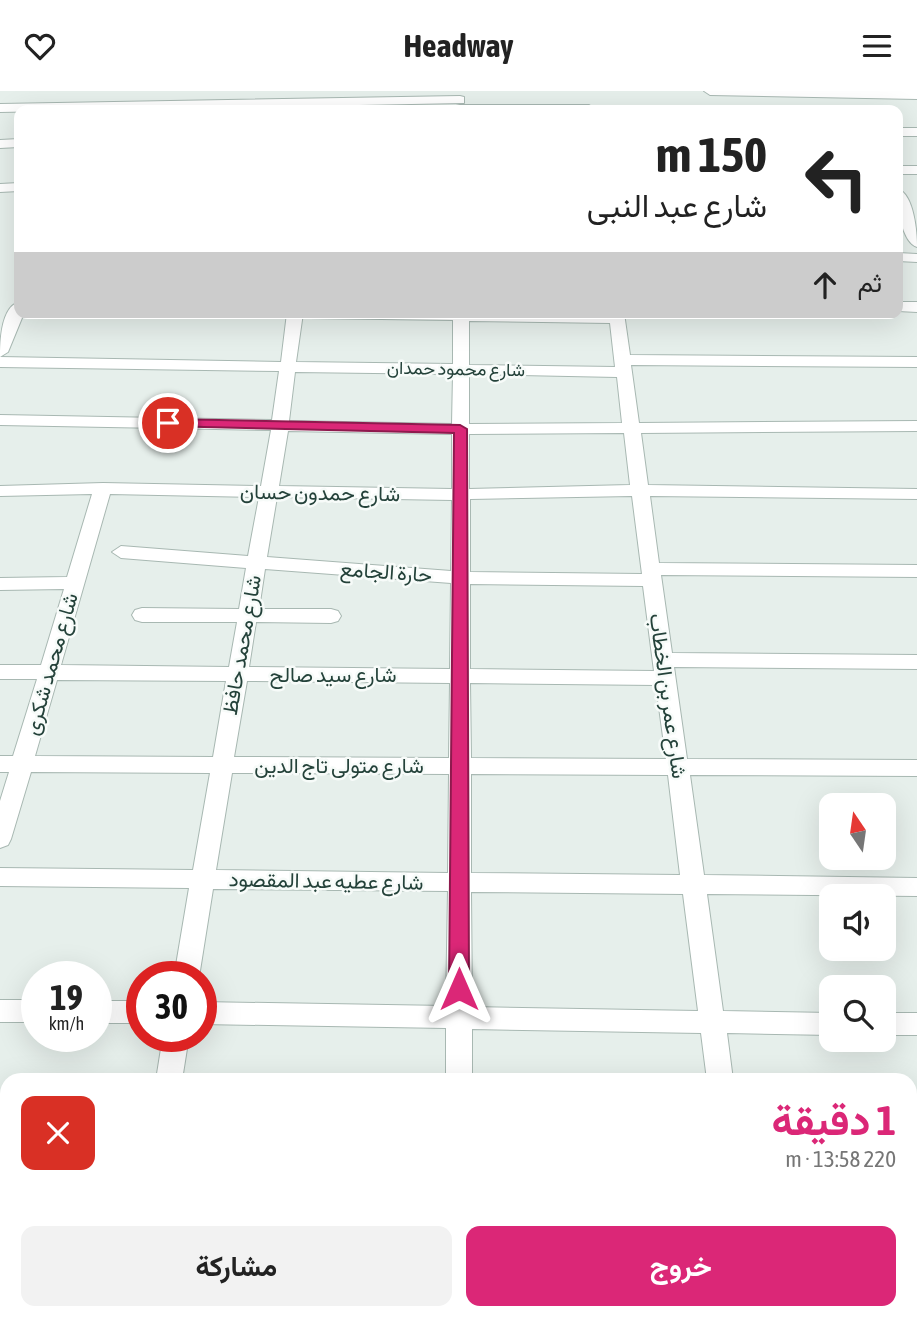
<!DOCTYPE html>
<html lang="ar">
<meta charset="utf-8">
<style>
:root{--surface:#fff;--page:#f2f2f2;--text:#222;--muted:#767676;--accent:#db2777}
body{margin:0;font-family:"Asap Condensed",Vazirmatn,sans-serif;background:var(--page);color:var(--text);direction:rtl;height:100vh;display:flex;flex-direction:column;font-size:26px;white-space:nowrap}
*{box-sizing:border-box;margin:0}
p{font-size:23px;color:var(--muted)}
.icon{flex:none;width:38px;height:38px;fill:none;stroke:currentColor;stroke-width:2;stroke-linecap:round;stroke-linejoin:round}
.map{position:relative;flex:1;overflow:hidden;direction:ltr}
.panel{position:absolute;left:0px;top:982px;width:917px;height:247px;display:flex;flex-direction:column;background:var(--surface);border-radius:21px 21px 0 0;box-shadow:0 7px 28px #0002;direction:rtl}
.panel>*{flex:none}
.banner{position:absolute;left:14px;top:14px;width:889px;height:214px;border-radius:14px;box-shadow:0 7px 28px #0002;direction:rtl;background:#fff;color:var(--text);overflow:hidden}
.needle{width:46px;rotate:347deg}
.tools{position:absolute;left:819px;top:702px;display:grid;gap:14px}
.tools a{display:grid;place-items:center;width:77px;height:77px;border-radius:14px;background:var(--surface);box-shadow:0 7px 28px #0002;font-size:35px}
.speed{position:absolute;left:21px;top:870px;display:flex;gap:14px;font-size:35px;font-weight:700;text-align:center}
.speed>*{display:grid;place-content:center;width:91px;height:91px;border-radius:50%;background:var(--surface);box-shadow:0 7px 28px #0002;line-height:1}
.speed small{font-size:18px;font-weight:400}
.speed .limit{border:10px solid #d22;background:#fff;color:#111}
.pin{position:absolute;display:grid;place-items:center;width:60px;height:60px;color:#fff;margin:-30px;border:4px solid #fff;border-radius:50%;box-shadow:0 2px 7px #0007}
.me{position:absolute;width:77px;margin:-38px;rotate:0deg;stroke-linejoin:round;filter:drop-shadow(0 0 5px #0008)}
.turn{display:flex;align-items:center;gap:24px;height:147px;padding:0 21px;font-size:32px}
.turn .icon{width:91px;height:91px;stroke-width:2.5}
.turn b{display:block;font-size:49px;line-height:60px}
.then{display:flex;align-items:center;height:66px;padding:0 21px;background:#0003;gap:14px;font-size:26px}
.round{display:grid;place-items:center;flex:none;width:74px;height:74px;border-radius:14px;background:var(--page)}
.head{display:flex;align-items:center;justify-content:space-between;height:119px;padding:0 21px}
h1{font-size:42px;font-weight:700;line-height:52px;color:var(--accent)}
.cta{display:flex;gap:14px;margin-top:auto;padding:14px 21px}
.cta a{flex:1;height:80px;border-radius:14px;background:var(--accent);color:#fff;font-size:28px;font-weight:700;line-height:80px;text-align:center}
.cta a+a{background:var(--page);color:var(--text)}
header{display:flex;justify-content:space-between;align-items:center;height:91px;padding:0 21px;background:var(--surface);font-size:32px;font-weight:700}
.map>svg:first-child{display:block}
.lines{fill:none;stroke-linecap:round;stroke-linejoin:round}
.street-casing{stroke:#a8b8b2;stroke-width:2}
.street{fill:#fff;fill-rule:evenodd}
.route{fill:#db2777;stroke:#8e194d;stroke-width:2}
.labels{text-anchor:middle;stroke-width:5;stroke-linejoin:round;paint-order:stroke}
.far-street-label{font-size:18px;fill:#24423a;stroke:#f7fbf9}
.street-label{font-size:21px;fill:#24423a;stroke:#f7fbf9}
</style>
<header><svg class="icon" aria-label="menu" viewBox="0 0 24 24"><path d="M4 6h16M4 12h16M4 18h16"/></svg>Headway<svg class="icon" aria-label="heart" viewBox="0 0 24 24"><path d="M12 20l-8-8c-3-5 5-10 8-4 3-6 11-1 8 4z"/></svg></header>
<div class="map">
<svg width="917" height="1227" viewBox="0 0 917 1227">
<rect width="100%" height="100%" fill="#e6efeb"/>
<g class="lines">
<defs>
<g id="street">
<path d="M 704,0 L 917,0 L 917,8 L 710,4 Z"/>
<path d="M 460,5 L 464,6 L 464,12 L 0,21 L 0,13 Z"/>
<path d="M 460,14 L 589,14 L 595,18 L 455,19 L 456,15 Z"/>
<rect x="898" y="37" width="19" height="8"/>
<path d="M 19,48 L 19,56 L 0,57 L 0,49 Z"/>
<rect x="898" y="75" width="19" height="8"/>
<path d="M 19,92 L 19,100 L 0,101 L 0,93 Z"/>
<path d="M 898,98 C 914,104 917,141 917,156 C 901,151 897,113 898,98 Z"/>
<path d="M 898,162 L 917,163 L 917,171 L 898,170 Z"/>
<path d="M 19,211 L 19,222 L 24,222 L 8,261 L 0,266 C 0,250 1,216 19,211 Z"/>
<path d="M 898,211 L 917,211 L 917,221 L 898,220 Z"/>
<path d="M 287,222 L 624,222 L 630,264 L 917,266 L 917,276 L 631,274 L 639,332 L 917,330 L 917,340 L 641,342 L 648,394 L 917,398 L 917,408 L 650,405 L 659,472 L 917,474 L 917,486 L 661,484 L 672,562 L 917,564 L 917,578 L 674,576 L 687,668 L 917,669 L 917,685 L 690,684 L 704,784 L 917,787 L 917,805 L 707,803 L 723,920 L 831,922 L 831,944 L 727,942 L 733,989 L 707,989 L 701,942 L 472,938 L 472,989 L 446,989 L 446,937 L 201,933 L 201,911 L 446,915 L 448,800 L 213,798 L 199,886 L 174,886 L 189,797 L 0,795 L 0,777 L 193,779 L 210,682 L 31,681 L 11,748 L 8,754 L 0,757 L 0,710 L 9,681 L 0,681 L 0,665 L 13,665 L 37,588 L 0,588 L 0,574 L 41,574 L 64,498 L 0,499 L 0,487 L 67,486 L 92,403 L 0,405 L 0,395 L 103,392 L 261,395 L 271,339 L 0,334 L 0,324 L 272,329 L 279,280 L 0,276 L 0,266 L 281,271 ZM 303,222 L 310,227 L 453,229 L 453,273 L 296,271 ZM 469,230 L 610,232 L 615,276 L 469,274 ZM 295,281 L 453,283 L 452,333 L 289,330 ZM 469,283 L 617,286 L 622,332 L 469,333 ZM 288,340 L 452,343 L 452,398 L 279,395 ZM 624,342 L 630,394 L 469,398 L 469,343 ZM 110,403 L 259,406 L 248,465 L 121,455 L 112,461 L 121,467 L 246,477 L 239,518 L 142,517 L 135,519 L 132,524 L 135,529 L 142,531 L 237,531 L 229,576 L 61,574 ZM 632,405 L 642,483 L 470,481 L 470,408 ZM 277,406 L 452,409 L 451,480 L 267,466 ZM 265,478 L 451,492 L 450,578 L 249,576 L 256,531 L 331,532 L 338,530 L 341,525 L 338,520 L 331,518 L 259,518 ZM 470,493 L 643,495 L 654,580 L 470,578 ZM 57,589 L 226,590 L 213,666 L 35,665 ZM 247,590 L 450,592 L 449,667 L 234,666 ZM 470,592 L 656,594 L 666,668 L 471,667 ZM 232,682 L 449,683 L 448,782 L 216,779 ZM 471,683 L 668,684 L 680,784 L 471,782 ZM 471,801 L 683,803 L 698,920 L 472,916 Z"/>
<rect x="0" y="909" width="37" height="22"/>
<rect x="96" y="910" width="46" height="22"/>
<rect x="884" y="922" width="33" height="22"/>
<path d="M 163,945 L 189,945 L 182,989 L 156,989 Z"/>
<path d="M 0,1056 L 7,1057 L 7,1083 L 0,1082 Z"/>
<rect x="910" y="1084" width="7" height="26"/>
<path d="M 114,1222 L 144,1222 L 143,1227 L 113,1227 Z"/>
<rect x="444" y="1222" width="30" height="5"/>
<path d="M 736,1222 L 766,1222 L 767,1227 L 737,1227 Z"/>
</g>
</defs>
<use href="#street" class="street-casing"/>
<use href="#street" class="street"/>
</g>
<path class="route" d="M 168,328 L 460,334 L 467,338 L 469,898 L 466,904 L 459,906 L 452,904 L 449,898 L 454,342 L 163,335 L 161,332 Z"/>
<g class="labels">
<g class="far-street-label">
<text transform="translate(456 278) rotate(1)" y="6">شارع محمود حمدان</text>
</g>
<g class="street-label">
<text transform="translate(320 402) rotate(1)" y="7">شارع حمدون حسان</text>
<text transform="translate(386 481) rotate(4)" y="7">حارة الجامع</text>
<text transform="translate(242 554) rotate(-80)" y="7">شارع محمد حافظ</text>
<text transform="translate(51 573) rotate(-74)" y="7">شارع محمد شكرى</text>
<text x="333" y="591">شارع سيد صالح</text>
<text transform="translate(668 605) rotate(82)" y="7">شارع عمر بن الخطاب</text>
<text x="339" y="682">شارع متولى تاج الدين</text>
<text transform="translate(326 790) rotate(1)" y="7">شارع عطيه عبد المقصود</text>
</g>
</g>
</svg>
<div class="tools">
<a><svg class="needle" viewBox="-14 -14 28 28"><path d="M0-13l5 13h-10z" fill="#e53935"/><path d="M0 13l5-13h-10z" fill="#767676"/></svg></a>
<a><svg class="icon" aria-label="sound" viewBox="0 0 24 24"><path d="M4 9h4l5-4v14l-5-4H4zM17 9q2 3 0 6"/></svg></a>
<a><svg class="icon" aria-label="search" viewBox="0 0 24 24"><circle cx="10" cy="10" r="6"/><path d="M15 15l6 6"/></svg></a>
</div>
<div class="speed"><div>19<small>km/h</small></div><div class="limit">30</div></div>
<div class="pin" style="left:168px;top:332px;background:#d93025"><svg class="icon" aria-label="arrive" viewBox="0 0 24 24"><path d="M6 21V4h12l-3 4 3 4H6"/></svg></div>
<svg class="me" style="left:459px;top:898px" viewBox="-20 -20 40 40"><path d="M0-17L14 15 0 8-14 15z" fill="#db2777" stroke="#fff" stroke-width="4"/></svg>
<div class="banner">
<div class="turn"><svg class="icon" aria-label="left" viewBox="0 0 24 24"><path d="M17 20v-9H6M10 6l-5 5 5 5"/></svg><div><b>150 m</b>شارع عبد النبى</div></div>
<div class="then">ثم<svg class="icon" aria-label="ahead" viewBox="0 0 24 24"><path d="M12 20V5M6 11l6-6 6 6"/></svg></div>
</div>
<section class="panel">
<div class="head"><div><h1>1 دقيقة</h1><p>220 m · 13:58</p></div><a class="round" style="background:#d93025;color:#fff"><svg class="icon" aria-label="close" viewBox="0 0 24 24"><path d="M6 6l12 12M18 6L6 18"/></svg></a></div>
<div class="cta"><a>خروج</a><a>مشاركة</a></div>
</section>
</div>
